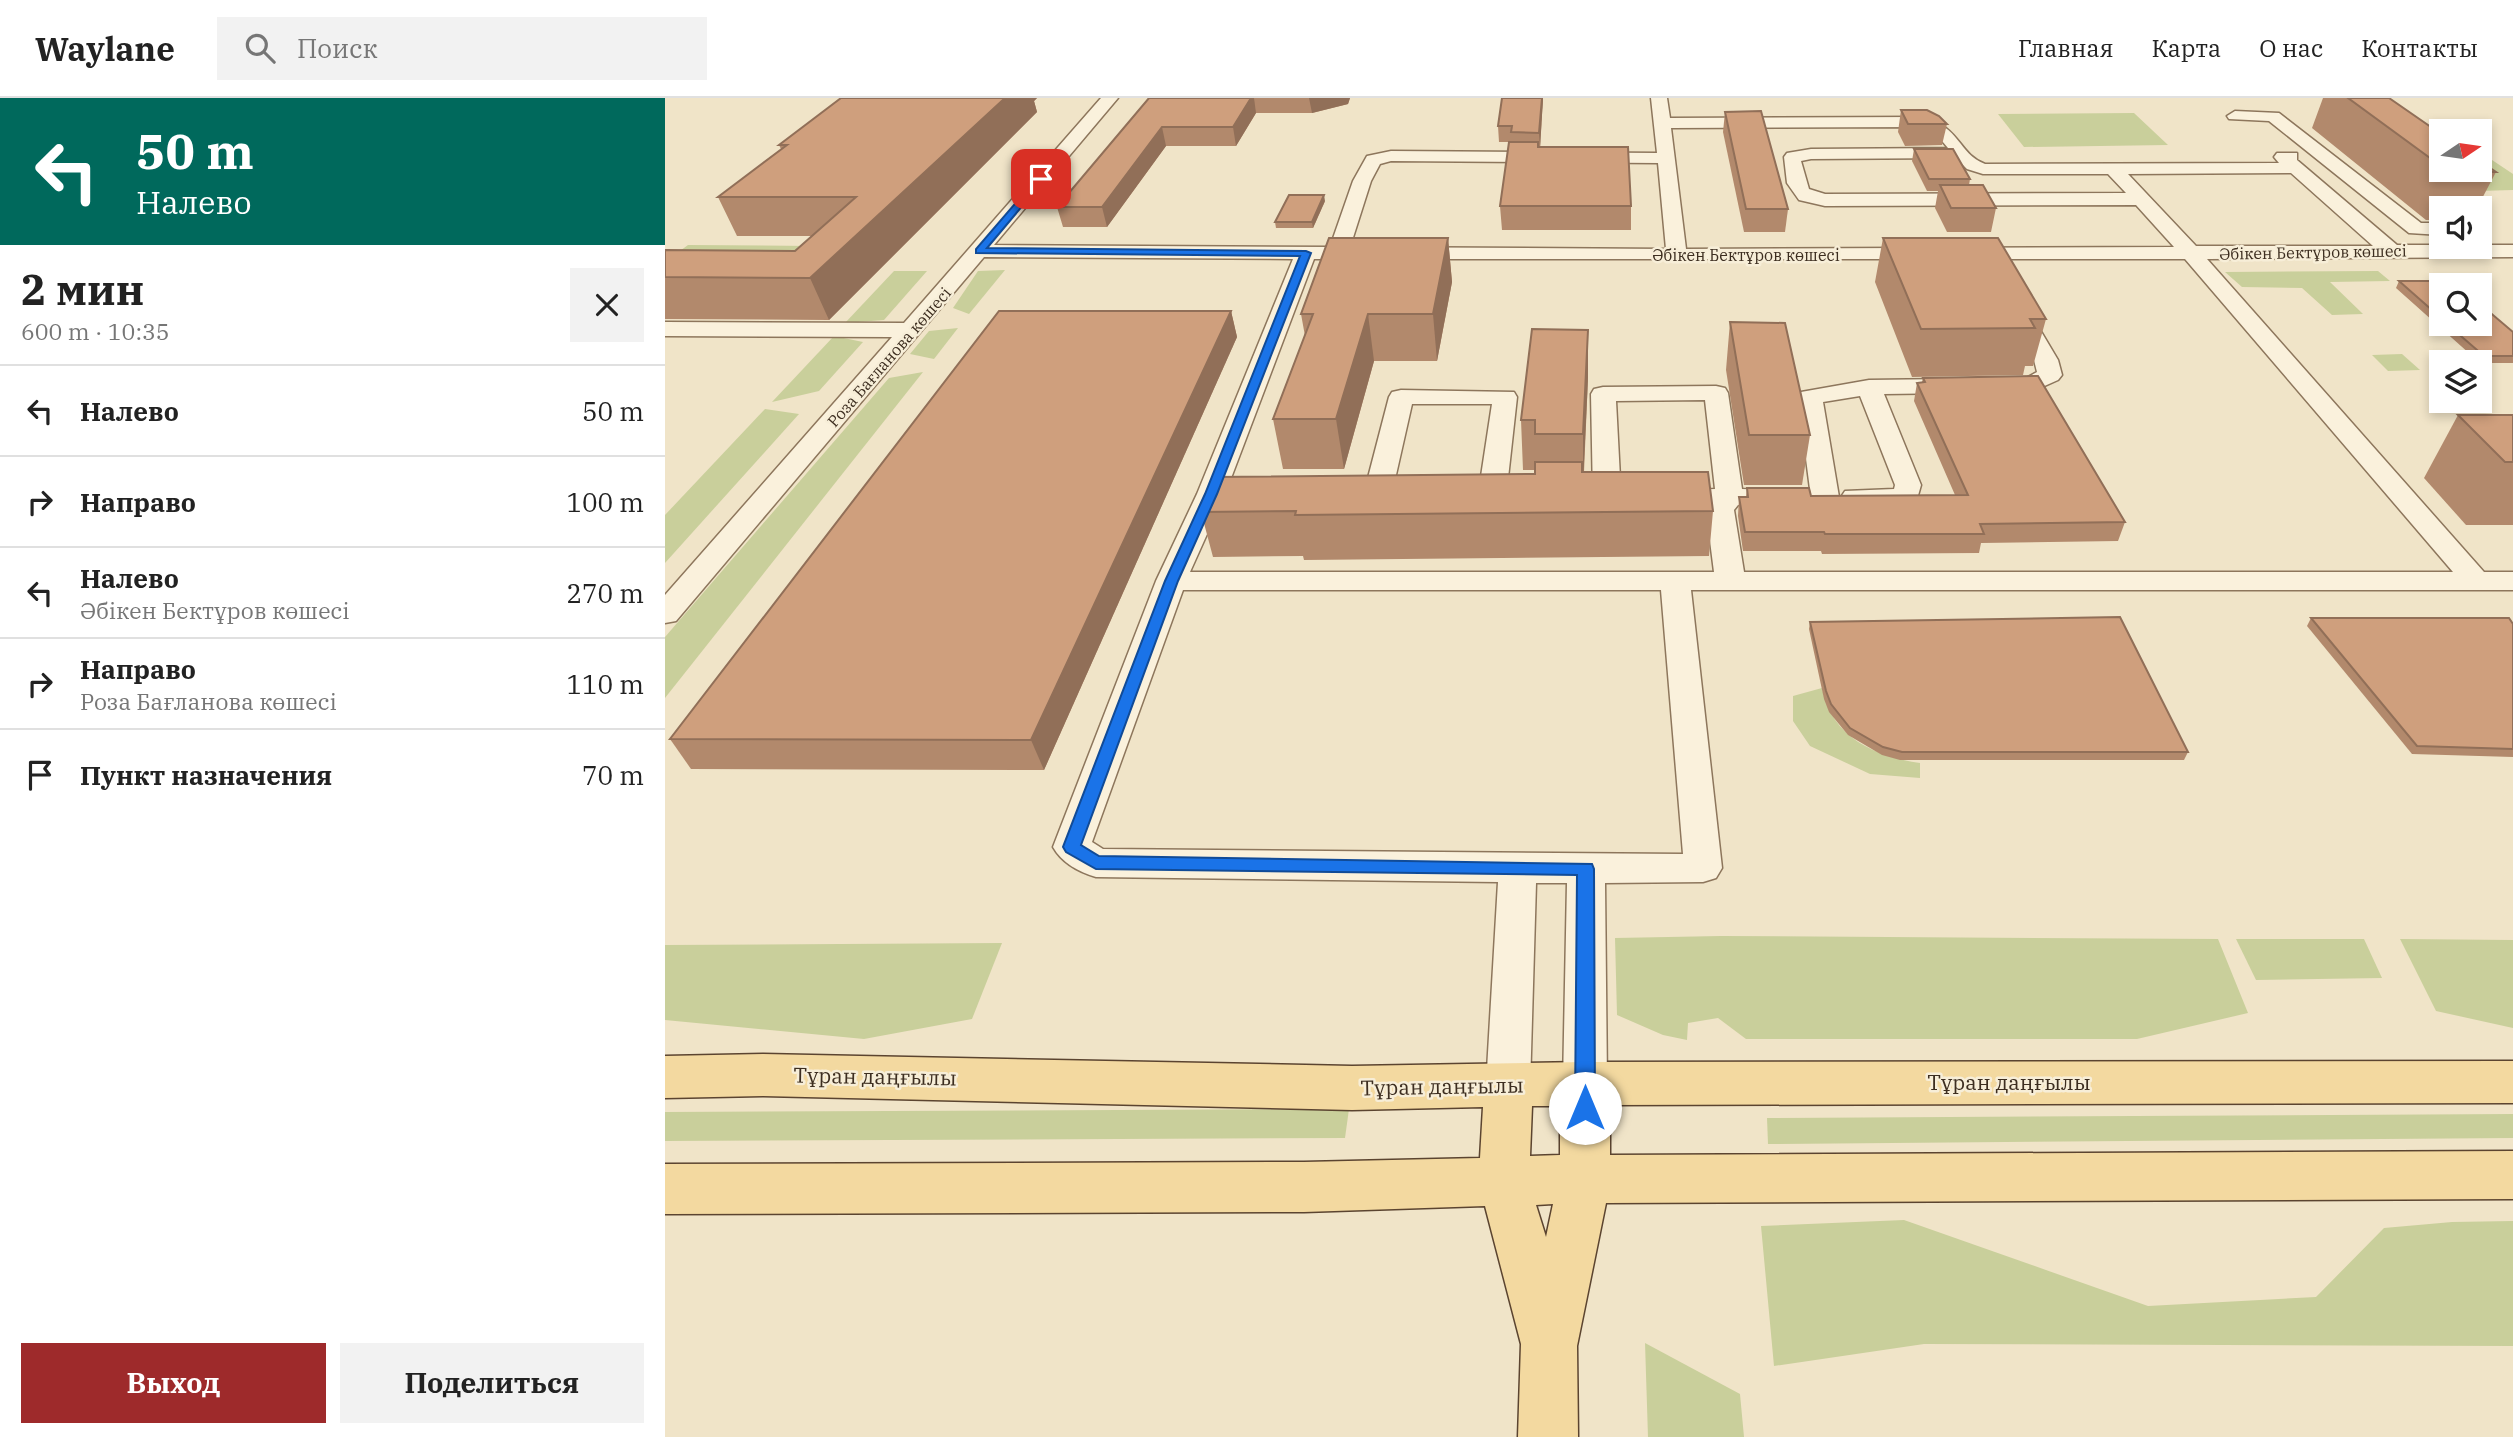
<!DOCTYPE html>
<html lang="ru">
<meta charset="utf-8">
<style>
:root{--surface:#fff;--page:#f2f2f2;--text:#222;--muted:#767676;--line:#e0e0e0;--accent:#9e2a2b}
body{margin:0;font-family:"IBM Plex Serif",serif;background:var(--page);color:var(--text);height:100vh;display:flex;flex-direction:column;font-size:26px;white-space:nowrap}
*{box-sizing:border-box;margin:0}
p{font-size:23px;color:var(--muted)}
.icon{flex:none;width:38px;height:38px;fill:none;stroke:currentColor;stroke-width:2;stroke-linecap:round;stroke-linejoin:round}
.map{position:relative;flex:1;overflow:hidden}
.side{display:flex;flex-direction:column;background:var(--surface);width:665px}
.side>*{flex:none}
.banner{background:#00695c;color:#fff;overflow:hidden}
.needle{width:46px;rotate:77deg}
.buttons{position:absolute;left:1764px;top:21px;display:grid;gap:14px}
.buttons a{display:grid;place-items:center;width:63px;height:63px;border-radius:0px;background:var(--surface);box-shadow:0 4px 10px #0003;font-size:35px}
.pin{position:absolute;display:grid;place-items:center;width:60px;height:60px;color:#fff;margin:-30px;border-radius:14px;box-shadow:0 4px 10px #0006}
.me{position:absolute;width:77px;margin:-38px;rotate:0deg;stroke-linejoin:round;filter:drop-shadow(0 0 5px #0008)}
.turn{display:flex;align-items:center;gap:24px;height:147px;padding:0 21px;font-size:32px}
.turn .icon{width:91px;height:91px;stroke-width:2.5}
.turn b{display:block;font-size:49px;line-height:60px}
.round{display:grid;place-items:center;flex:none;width:74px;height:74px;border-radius:0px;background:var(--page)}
.head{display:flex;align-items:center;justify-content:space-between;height:119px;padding:0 21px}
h1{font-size:42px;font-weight:800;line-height:52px}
.primary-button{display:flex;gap:14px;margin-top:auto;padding:14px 21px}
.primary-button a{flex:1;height:80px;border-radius:0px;background:var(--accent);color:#fff;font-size:28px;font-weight:800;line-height:80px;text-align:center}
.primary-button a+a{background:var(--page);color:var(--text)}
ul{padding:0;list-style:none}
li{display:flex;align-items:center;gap:21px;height:91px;padding:0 21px;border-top:2px solid var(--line)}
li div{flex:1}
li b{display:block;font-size:26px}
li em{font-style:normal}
header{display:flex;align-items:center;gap:42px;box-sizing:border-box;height:98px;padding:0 35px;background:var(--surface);border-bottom:2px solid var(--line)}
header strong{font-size:33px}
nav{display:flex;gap:38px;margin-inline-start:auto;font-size:24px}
.search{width:490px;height:63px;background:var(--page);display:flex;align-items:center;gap:18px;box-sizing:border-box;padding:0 24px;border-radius:0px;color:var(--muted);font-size:26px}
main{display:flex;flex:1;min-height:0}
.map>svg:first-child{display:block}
.green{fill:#c9cf9b}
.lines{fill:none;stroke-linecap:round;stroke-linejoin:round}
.minor-casing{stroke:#8d765c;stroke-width:3}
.major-casing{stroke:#5b4430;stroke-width:3}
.minor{fill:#faf1dc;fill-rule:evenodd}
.major{fill:#f3d9a0;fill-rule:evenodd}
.wall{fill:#b2896c}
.shaded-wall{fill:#916f58}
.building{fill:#cf9f7d;stroke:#916f58;stroke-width:2}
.route{fill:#1a73e8;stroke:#114b97;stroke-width:2}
.labels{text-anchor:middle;stroke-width:5;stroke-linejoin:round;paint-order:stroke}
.far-street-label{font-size:16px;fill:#3d2e20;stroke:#f7eed8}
.near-street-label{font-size:21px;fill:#3d2e20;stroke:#f7eed8}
</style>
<header>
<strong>Waylane</strong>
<div class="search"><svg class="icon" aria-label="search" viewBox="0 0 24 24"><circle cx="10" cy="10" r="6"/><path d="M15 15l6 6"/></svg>Поиск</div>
<nav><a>Главная</a><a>Карта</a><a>О нас</a><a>Контакты</a></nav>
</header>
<main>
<section class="side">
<div class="banner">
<div class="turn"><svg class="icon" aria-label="left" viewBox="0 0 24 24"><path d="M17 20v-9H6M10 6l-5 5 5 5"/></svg><div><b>50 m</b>Налево</div></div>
</div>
<div class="head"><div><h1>2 мин</h1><p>600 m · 10:35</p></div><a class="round"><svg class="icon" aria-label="close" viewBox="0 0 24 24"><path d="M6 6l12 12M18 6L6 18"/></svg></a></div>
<ul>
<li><svg class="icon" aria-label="left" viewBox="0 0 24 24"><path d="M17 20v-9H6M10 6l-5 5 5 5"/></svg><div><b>Налево</b></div><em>50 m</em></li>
<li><svg class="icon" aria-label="right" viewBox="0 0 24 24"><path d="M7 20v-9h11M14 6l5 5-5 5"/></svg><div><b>Направо</b></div><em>100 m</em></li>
<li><svg class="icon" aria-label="left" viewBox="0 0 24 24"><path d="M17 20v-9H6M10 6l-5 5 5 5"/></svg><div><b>Налево</b><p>Әбікен Бектұров көшесі</p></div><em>270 m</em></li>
<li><svg class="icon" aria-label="right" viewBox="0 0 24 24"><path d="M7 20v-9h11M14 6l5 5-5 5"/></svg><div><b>Направо</b><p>Роза Бағланова көшесі</p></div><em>110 m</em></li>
<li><svg class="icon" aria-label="arrive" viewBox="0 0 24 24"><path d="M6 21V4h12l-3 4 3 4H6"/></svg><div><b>Пункт назначения</b></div><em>70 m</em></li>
</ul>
<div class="primary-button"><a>Выход</a><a>Поделиться</a></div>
</section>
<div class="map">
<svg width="1848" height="1339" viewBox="0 0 1848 1339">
<rect width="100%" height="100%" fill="#f0e4c8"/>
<g class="green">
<path d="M 1469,15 L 1503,47 L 1359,49 L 1333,16 Z"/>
<path d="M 1815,54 L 1848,76 L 1848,92 L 1814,93 Z"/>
<path d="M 23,147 L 147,148 L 119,174 L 0,164 Z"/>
<path d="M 340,172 L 304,216 L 288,210 L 313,173 Z"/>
<path d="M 229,173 L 262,173 L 219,222 L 180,225 Z"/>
<path d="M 1713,173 L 1725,183 L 1665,184 L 1698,216 L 1667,217 L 1637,190 L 1577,189 L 1560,174 Z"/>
<path d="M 293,230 L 269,261 L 245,256 L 264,233 Z"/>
<path d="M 169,238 L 198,244 L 154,293 L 107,304 Z"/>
<path d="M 1737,256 L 1755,272 L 1723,273 L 1707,257 Z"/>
<path d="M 258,274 L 0,600 L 0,539 L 224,280 Z"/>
<path d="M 100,311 L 134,316 L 0,465 L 0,417 Z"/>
<path d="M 1157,590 C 1166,639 1211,659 1255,665 L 1255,680 L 1205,676 L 1145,648 L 1128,623 L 1128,598 Z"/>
<path d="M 1056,838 L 1553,841 L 1583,915 L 1472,941 L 1081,941 L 1053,920 L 1023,925 L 1022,942 L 998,937 L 952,917 L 950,840 Z"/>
<path d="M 1571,841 L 1699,841 L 1717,880 L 1591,882 Z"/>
<path d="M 1735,841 L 1848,842 L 1848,930 L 1771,913 Z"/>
<path d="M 337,845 L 307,921 L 199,941 L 0,922 L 0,847 Z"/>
<path d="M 684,1011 L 680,1040 L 0,1043 L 0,1014 Z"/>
<path d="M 1848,1016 L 1848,1040 L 1103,1046 L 1102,1020 Z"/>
<path d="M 1239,1122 L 1483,1208 L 1651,1199 L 1719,1130 L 1787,1124 L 1848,1123 L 1848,1248 L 1259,1246 L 1109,1268 L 1096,1128 Z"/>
<path d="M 980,1245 L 1075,1296 L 1079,1339 L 983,1339 Z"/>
</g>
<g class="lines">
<defs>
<g id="minor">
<path d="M 436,0 L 453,0 L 329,147 L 665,149 L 688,83 L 702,58 L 726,53 L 992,55 L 986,0 L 1002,0 L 1005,20 L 1256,19 C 1297,29 1292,55 1320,66 L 1614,65 L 1609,59 L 1612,55 L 1632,55 L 1632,62 L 1732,147 L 1848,147 L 1848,159 L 1542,161 L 1819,474 L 1848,474 L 1848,492 L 1026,492 L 1057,770 L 1051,780 L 1038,784 L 940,785 L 942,986 L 936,1000 L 920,1006 L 904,1000 L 898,986 L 902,785 L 871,785 L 865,989 L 859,1003 L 843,1009 L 827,1003 L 821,989 L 833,784 L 431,779 C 414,774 397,765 388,749 L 491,483 L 532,396 L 628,161 L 319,159 L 11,523 L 0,525 L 0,497 L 227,239 L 0,238 L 0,224 L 239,225 ZM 1255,29 L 1272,37 L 1283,50 L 1146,51 L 1122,55 L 1119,59 L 1122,85 L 1134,102 L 1160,108 L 1471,107 L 1509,149 L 1021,151 L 1006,30 ZM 1291,60 L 1302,71 L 1318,76 L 1443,76 L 1461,95 L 1160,96 L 1144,91 L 1136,63 L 1146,61 ZM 726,63 L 993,65 L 1001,151 L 685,149 L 706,83 L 715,66 ZM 1626,75 L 1708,148 L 1531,148 L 1463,76 ZM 649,161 L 1520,161 L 1788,474 L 1079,474 L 1069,412 L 1073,407 L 1133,405 L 1137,399 L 1133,393 L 1077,391 L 1063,295 L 1060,290 L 1051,288 L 938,289 L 929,291 L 926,296 L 928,399 L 932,405 L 952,405 L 956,399 L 951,303 L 1040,302 L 1050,391 L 987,393 L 983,399 L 987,405 L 1044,407 L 1041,411 L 1049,474 L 525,474 L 560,396 ZM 518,492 L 996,492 L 1018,756 L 438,751 L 427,744 Z"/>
<path d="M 1570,13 L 1614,15 L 1756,125 L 1776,125 L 1776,137 L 1744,135 L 1604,23 L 1564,21 L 1562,18 Z"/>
<path d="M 1350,201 L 1358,203 L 1393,262 L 1397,277 L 1393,282 L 1366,294 L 1219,296 L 1256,387 L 1252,401 L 1233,407 L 1180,405 L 1176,399 L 1180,393 L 1229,391 L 1230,387 L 1195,298 L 1158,304 L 1174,399 L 1170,405 L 1150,405 L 1146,399 L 1133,299 L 1136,294 L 1204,282 L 1361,280 L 1372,274 L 1369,262 L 1339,208 Z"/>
<path d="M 736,292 L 849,294 L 852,299 L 841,398 L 837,404 L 817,404 L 813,398 L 827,306 L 747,306 L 726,399 L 722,405 L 702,405 L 698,399 L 724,299 L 727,294 Z"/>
</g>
<path id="major" d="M 98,956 L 687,968 L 920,964 L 1848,963 L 1848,1005 L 945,1007 L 945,1057 L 1848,1053 L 1848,1101 L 941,1105 L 912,1248 L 913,1339 L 853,1339 L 856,1246 L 820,1108 L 639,1114 L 0,1116 L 0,1066 L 639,1064 L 815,1060 L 818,1009 L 687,1012 L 98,998 L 0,1000 L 0,958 ZM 867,1008 L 895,1008 L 895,1057 L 865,1058 ZM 888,1106 L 881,1139 L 871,1107 Z"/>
</defs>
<use href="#minor" class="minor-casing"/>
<use href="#major" class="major-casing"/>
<use href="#minor" class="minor"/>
<use href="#major" class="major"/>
</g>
<g class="wall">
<path d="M 176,0 L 372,0 L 369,3 L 372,14 L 164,222 L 0,221 L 0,152 L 130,153 L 147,138 L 72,138 L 53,99 L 116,51 L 114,47 Z"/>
<path d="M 484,0 L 685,0 L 683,6 L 647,15 L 591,15 L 571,48 L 501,48 L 442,129 L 398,129 L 392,109 Z"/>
<path d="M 837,0 L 878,0 L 875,49 L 966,108 L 966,132 L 837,132 L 835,108 L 844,44 L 834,44 L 833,28 Z"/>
<path d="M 1658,0 L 1724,0 L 1776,36 L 1776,72 L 1815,72 L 1831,74 L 1812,110 L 1776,110 L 1776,122 L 1761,122 L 1647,30 Z"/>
<path d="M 1236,12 L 1282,26 L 1277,47 L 1240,48 L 1233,34 Z"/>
<path d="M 1060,14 L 1123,111 L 1120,134 L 1079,134 L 1058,34 Z"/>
<path d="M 1249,51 L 1305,81 L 1304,87 L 1331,110 L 1326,134 L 1282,134 L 1270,110 L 1273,93 L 1262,93 L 1247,63 Z"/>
<path d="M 660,103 L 648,130 L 611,130 L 610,124 Z"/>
<path d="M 783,140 L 787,184 L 772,263 L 709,263 L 679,371 L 618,371 L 608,321 L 640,238 L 636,216 Z"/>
<path d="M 1218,140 L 1381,221 L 1368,268 L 1360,268 L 1358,277 L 1247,279 L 1210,184 Z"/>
<path d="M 1734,183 L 1776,187 L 1776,226 L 1815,226 L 1848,234 L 1848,265 L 1815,265 L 1731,190 Z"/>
<path d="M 566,213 L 572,239 L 379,672 L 26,671 L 5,641 Z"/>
<path d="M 1065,224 L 1145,337 L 1137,387 L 1079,387 L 1061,272 Z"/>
<path d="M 923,280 L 919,374 L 1048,413 L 1044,458 L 639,462 L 638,458 L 548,459 L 536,414 L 870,376 L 870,372 L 858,372 L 856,322 Z"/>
<path d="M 1258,280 L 1460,424 L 1453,443 L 1316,445 L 1314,455 L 1157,456 L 1156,453 L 1078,453 L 1073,418 L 1074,399 L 1081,399 L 1082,390 L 1146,398 L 1290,397 L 1249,303 L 1252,285 L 1257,284 Z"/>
<path d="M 1793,317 L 1848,318 L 1848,427 L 1801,427 L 1759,380 Z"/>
<path d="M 1646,520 L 1848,526 L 1848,659 L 1747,656 L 1642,528 Z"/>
<path d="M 1145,524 L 1523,654 L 1519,662 L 1235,662 L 1217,657 L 1183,637 L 1164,614 L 1159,601 L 1144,531 Z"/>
</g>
<g class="shaded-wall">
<path d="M 340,0 L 372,0 L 369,3 L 372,14 L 164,222 L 145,180 Z"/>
<path d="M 586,0 L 589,0 L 591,15 L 571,48 L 568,29 Z"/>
<path d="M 644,0 L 685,0 L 683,6 L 647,15 Z"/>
<path d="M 877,0 L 878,0 L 875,51 L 874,35 Z"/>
<path d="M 497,29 L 501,48 L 442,129 L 437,109 Z"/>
<path d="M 659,97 L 660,103 L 648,130 L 647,124 Z"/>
<path d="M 783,140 L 787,184 L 772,263 L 768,216 Z"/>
<path d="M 566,213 L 572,239 L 379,672 L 366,642 Z"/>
<path d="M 703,216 L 709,263 L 679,371 L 671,321 Z"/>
<path d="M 923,232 L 923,280 L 918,386 L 918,336 Z"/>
</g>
<g class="building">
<path d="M 176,0 L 340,0 L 145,180 L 0,179 L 0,152 L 130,153 L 191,99 L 53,99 L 122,47 L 114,47 Z"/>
<path d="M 484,0 L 586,0 L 568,29 L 497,29 L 437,109 L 392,109 Z"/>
<path d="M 837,0 L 877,0 L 874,35 L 846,34 L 847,28 L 833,28 Z"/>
<path d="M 1683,0 L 1724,0 L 1776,36 L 1776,68 Z"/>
<path d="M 1236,12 L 1262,12 L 1274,18 L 1282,26 L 1243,26 Z"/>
<path d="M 1096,13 L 1123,111 L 1081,111 L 1060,14 Z"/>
<path d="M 844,44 L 873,44 L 873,49 L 963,49 L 966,108 L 835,108 Z"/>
<path d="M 1249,51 L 1288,51 L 1305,81 L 1264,81 Z"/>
<path d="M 1815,63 L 1831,74 L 1784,74 L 1782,72 L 1815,72 Z"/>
<path d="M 1275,87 L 1318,87 L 1331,110 L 1286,110 Z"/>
<path d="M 624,97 L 659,97 L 647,124 L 610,124 Z"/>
<path d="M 664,140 L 783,140 L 768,216 L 703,216 L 671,321 L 608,321 L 648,216 L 636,216 Z"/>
<path d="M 1218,140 L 1333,140 L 1381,221 L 1365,221 L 1370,230 L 1256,231 Z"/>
<path d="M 1734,183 L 1786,183 L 1792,187 L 1776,187 L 1776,220 Z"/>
<path d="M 1815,206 L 1848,234 L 1848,258 L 1819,258 L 1782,226 L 1815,226 Z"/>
<path d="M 334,213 L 566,213 L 366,642 L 5,641 Z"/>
<path d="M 1065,224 L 1120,225 L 1145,337 L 1084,337 Z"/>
<path d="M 867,231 L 923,232 L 918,336 L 870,336 L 870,322 L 856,322 Z"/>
<path d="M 1373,278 L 1460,424 L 1315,426 L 1319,436 L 1160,436 L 1159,434 L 1080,434 L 1074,399 L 1083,399 L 1082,390 L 1144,390 L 1146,398 L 1303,397 L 1252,285 L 1260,284 L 1258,280 Z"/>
<path d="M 1793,317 L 1848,317 L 1848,364 L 1840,364 Z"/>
<path d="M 870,364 L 917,364 L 917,374 L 1043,374 L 1048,413 L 630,417 L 631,413 L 536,414 L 549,379 L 870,376 Z"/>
<path d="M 1455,519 L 1523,654 L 1237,654 L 1218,649 L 1185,630 L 1166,606 L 1161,593 L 1145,524 Z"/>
<path d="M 1646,520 L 1844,520 L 1848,526 L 1848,651 L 1752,648 Z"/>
</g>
<path class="route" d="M 373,79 L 380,81 L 322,150 L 641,153 L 646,155 L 552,396 L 513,483 L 416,747 L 434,758 L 927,766 L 929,771 L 930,1010 L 927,1016 L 920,1019 L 913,1016 L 910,1010 L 912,777 L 431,771 L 401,754 L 398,749 L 500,483 L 540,396 L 635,158 L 311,155 L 311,151 Z"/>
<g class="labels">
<g class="far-street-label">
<text transform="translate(1648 154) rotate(-1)" y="6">Әбікен Бектұров көшесі</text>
<text x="1081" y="163">Әбікен Бектұров көшесі</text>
<text transform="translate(224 259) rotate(-49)" y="6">Роза Бағланова көшесі</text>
</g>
<g class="near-street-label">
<text transform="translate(210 979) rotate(1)" y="7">Тұран даңғылы</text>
<text x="1344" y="992">Тұран даңғылы</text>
<text transform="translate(777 989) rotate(-1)" y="7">Тұран даңғылы</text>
</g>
</g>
</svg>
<div class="buttons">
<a><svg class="needle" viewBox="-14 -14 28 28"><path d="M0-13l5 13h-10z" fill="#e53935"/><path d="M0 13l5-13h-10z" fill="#767676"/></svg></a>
<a><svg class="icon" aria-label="sound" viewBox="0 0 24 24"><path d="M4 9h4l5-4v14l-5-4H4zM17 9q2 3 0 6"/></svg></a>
<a><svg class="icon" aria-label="search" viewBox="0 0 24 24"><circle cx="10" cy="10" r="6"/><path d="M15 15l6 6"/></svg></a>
<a><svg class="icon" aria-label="layers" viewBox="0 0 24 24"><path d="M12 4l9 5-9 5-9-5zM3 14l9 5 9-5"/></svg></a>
</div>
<div class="pin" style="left:376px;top:81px;background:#d93025"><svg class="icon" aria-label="arrive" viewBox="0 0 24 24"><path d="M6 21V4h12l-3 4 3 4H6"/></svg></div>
<svg class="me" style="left:920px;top:1010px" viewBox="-20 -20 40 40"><circle r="19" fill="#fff"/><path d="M0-13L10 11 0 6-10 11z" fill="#1a73e8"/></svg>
</div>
</main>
